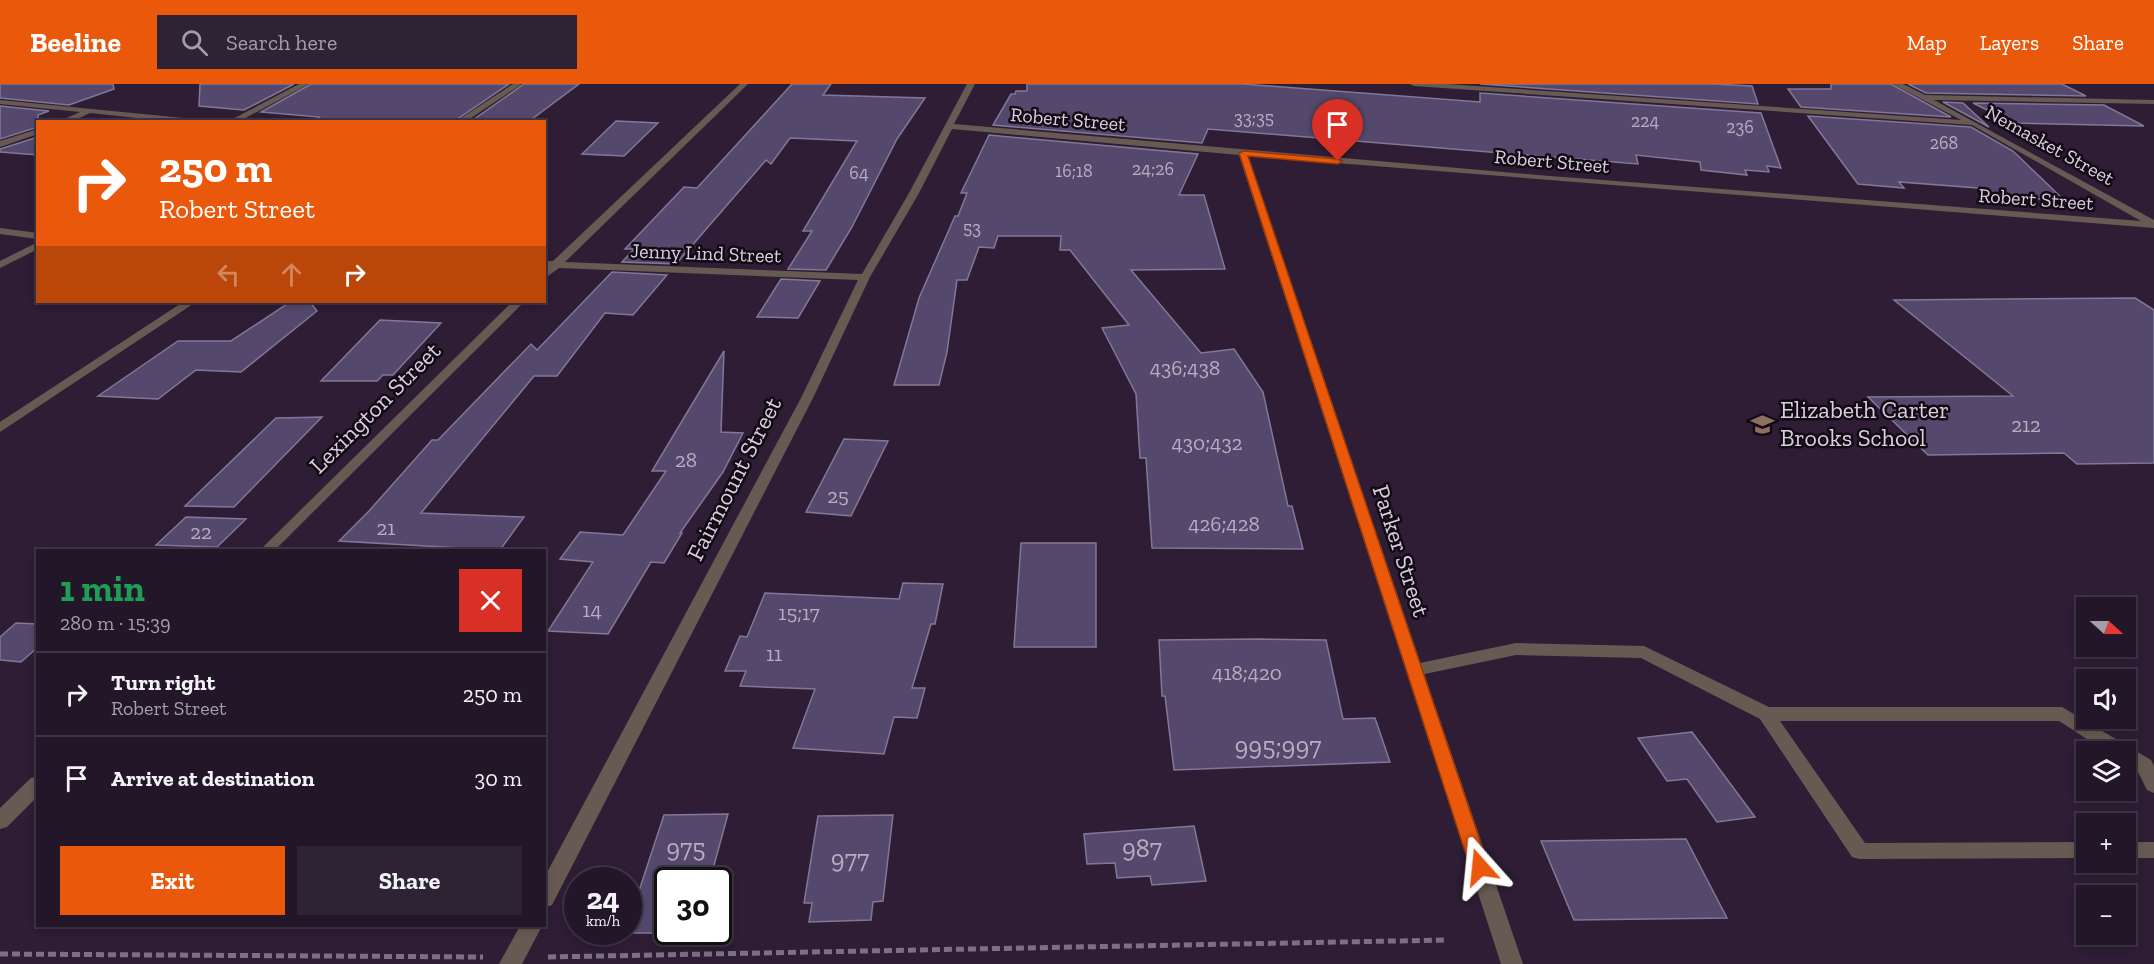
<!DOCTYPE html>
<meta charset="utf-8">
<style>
:root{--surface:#221628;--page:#2e2334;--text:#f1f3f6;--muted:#a29fa8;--line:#3f3545;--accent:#ea580c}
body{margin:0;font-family:"Zilla Slab",serif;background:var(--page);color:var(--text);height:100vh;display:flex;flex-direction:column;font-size:22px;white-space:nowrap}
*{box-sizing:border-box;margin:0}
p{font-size:20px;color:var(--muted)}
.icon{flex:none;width:33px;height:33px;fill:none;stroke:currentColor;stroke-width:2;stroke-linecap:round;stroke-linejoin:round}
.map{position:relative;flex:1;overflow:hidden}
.drawer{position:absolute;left:36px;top:465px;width:510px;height:378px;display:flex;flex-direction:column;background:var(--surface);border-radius:0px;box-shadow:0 3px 9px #0003,0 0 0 2px var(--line)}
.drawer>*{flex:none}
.banner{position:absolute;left:36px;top:36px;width:510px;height:183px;border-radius:0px;box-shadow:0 3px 9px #0003,0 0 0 2px var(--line);background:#ea580c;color:#fff;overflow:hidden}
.needle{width:39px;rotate:111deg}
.controls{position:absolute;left:2076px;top:513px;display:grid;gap:12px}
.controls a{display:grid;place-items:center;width:60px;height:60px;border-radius:0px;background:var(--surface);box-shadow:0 3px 9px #0003,0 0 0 2px var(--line);font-size:30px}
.speed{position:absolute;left:564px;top:783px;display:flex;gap:12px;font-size:30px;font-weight:700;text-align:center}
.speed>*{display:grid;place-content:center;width:78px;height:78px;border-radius:50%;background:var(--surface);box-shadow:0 3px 9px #0003,0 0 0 2px var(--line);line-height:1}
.speed small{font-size:15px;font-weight:400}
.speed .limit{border:3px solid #111;border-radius:9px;background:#fff;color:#111}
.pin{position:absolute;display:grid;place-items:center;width:51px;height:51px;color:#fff;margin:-62px -26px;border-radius:50% 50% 50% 0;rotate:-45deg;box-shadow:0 0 6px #0007}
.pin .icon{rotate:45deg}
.me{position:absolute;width:66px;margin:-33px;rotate:342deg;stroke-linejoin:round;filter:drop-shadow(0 0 4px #0008)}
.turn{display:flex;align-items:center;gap:21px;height:126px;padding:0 24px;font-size:27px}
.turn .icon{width:78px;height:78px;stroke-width:2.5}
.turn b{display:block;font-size:42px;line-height:51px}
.lanes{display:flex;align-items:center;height:57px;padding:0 24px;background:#0003;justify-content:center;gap:30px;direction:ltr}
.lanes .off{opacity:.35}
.round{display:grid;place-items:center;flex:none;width:63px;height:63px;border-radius:0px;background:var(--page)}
.summary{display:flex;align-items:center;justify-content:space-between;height:102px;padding:0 24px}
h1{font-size:36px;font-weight:700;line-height:45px;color:#1e9e55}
.primary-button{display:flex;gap:12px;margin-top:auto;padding:12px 24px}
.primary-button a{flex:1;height:69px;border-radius:0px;background:var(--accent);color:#fff;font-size:24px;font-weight:700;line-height:69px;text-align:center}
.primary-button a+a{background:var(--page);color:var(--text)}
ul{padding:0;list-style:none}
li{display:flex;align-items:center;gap:18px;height:84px;padding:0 24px;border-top:2px solid var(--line)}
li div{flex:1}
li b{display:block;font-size:22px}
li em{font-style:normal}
header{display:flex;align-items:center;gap:36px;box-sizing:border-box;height:84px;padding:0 30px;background:var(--accent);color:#fff}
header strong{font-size:28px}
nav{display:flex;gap:33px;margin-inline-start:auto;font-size:21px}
.search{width:420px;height:54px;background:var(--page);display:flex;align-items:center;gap:15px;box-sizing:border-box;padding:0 21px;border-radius:0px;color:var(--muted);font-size:22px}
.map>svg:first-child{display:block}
.building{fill:#54496d;stroke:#817897;stroke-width:1.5}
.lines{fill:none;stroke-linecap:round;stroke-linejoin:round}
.path{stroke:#7e6f84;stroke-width:5;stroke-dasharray:8 4;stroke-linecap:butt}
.service{fill:#675a52;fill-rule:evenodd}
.minor{fill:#675a52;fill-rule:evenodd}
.route{fill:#ea580c;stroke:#983908;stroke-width:1.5}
.labels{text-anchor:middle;stroke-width:5;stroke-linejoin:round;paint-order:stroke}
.far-number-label{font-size:18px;fill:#b8aec2}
.far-street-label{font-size:20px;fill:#dacfdf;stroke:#120a15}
.number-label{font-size:21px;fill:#b8aec2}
.street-label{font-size:24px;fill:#dacfdf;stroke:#120a15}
.poi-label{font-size:24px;fill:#dacfdf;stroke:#120a15;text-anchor:start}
.near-number-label{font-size:26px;fill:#b8aec2}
</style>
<header>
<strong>Beeline</strong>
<div class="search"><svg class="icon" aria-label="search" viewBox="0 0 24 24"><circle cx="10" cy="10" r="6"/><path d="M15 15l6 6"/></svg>Search here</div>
<nav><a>Map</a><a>Layers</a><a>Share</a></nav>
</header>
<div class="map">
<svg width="2154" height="880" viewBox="0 0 2154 880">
<rect width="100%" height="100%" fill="#2e1d35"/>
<g class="building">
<path d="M 0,0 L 113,0 L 114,5 L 69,21 L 0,14 Z"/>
<path d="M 200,0 L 294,0 L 244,26 L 199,22 Z"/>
<path d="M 311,0 L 509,0 L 453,38 L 312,38 L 319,33 L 261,28 Z"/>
<path d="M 524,0 L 579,0 L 528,38 L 470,38 Z"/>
<path d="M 792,0 L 831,0 L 823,11 L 925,14 L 897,55 L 852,143 L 826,186 L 788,185 L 812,147 L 803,147 L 857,57 L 790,54 L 771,80 L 766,76 L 676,180 L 622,178 L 634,165 L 625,165 L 684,103 L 697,104 Z"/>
<path d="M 1027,0 L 1243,0 L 1480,18 L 1480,9 L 1761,29 L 1781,84 L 1767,82 L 1769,88 L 1745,86 L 1747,91 L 1701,86 L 1700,78 L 1636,71 L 1638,80 L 1208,45 L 1202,59 L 993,41 L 1011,10 L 1015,10 L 1016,7 L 1027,7 Z"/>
<path d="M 1480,0 L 1715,0 L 1752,2 L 1758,20 Z"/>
<path d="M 1831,0 L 1891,0 L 1951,33 L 1801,23 L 1788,5 L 1831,5 Z"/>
<path d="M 1908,0 L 2062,0 L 2086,12 L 1926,9 Z"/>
<path d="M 1943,18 L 1963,19 L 1989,43 Z"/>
<path d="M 1973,19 L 2104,21 L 2144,42 L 2013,39 Z"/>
<path d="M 0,22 L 49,27 L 38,31 L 38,43 L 0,55 Z"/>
<path d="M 1808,32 L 1971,43 L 2013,67 L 2065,117 L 1982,110 L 1978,104 L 1899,98 L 1904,104 L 1858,100 Z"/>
<path d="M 616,37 L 658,39 L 624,72 L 582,70 Z"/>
<path d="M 989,51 L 1198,70 L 1179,111 L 1204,111 L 1225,185 L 1131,186 L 1201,269 L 1234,265 L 1263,308 L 1288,422 L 1292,422 L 1303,465 L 1152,464 L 1146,374 L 1140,374 L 1136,310 L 1102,244 L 1129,241 L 1070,166 L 1060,166 L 1061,152 L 998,152 L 994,164 L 979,163 L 967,196 L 957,196 L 947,268 L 939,301 L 894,301 L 919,214 L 955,132 L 958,132 L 967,109 L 961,109 Z"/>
<path d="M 38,53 L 38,71 L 0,68 L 0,65 Z"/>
<path d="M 612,188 L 667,191 L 633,231 L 605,229 L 557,292 L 534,292 L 421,429 L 524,433 L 500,466 L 458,466 L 460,464 L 339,457 L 369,427 L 432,356 L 438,356 L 531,260 L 537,266 Z"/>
<path d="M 781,195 L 820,197 L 798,234 L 757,233 Z"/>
<path d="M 2135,214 L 2154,226 L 2154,379 L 2077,380 L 2064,369 L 1928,371 L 1868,313 L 2013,312 L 1894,216 Z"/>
<path d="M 290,218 L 310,218 L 317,227 L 241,288 L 196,286 L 158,315 L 98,312 L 178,257 L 231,257 Z"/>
<path d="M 380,236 L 441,239 L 393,291 L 383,291 L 377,297 L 321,297 Z"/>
<path d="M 724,267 L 721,348 L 743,349 L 723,388 L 680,449 L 682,449 L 664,479 L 651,478 L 608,550 L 548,547 L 593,478 L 560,475 L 580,448 L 623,451 L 666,387 L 652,387 Z"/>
<path d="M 322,333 L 234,423 L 185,422 L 276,334 Z"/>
<path d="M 844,355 L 888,357 L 851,432 L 806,428 Z"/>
<path d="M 186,433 L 246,435 L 217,463 L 156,461 Z"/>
<path d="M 1021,459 L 1096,459 L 1096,563 L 1014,563 Z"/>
<path d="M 903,499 L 943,500 L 935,540 L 931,540 L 912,604 L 925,604 L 917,634 L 894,633 L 884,670 L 793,664 L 815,605 L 740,602 L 746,587 L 725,587 L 740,552 L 747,553 L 765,509 L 899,515 Z"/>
<path d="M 16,539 L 38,540 L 38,563 L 21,578 L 0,576 L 0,553 Z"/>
<path d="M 1259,555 L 1326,556 L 1343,635 L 1375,634 L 1390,678 L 1174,686 L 1165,612 L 1162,612 L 1159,556 Z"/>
<path d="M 1692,648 L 1755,733 L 1717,738 L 1687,695 L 1667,697 L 1638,654 Z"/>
<path d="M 728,730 L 710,796 L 668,796 L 668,848 L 696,849 L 626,849 L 628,848 L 628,840 L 664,731 Z"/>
<path d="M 893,731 L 883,817 L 873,818 L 871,836 L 809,838 L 812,819 L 804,819 L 818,732 Z"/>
<path d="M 1194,742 L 1206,797 L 1152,801 L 1150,792 L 1117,794 L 1115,779 L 1087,780 L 1084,750 Z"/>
<path d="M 1686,755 L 1727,834 L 1574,836 L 1541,757 Z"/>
</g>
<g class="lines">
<g class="path">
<path d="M 0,870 L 483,873"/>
<path d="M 548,873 L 1447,856"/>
</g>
<g class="service">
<path d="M 1516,559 L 1644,562 L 1769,623 L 2062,623 L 2151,676 L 2154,682 L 2154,709 L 2147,706 L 2137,686 L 2126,679 L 2126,668 L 2107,668 L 2059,637 L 1780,637 L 1865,759 L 2086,758 L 2086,774 L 1859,775 L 1852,773 L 1760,635 L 1641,574 L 1516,571 L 1415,592 L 1409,590 L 1406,586 L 1409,582 L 1415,580 Z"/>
<rect x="2126" y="758" width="28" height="16"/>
</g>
<g class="minor">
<path d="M 299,0 L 309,0 L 238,38 L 227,38 Z"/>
<path d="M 513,0 L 522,0 L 465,38 L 455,38 Z"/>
<path d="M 740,0 L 748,0 L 565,178 L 862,190 L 909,109 L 967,0 L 975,0 L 954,40 L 1550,92 L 2141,137 L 1972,41 L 1414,2 L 1410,0 L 1447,0 L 1961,36 L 1893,0 L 1903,0 L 1925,11 L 2154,16 L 2154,20 L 1934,16 L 2154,136 L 2154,144 L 1248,72 L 1523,880 L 1501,880 L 1239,71 L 952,45 L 919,109 L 870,193 L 813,314 L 552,821 L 544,824 L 544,794 L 801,314 L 858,196 L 559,184 L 544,195 L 544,186 L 547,183 L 544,183 L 544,177 L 553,177 Z"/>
<path d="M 0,16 L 204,36 L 208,38 L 174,38 L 90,29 L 71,38 L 58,38 L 80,28 L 0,20 Z"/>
<path d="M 38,45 L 38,50 L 0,63 L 0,57 Z"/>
<path d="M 0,144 L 38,149 L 38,155 L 0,150 Z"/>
<path d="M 38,158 L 38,165 L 0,184 L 0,177 Z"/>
<path d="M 183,218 L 196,218 L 0,348 L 0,338 Z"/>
<path d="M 512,218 L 524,218 L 275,466 L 260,466 Z"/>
<path d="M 38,692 L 38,712 L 7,743 L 0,745 L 0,724 L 31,694 Z"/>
<path d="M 520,842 L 542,842 L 522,880 L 499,880 Z"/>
</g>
</g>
<path class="route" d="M 1244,67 L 1338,75 L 1342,77 L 1338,80 L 1248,72 L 1489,783 L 1487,789 L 1480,791 L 1473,789 L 1470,783 L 1239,69 Z"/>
<defs>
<symbol id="school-bare" viewBox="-9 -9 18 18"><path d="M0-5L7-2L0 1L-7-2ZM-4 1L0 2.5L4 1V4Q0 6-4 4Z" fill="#8d6e63" stroke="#120a15" stroke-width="2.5" paint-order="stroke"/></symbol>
</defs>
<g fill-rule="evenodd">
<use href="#school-bare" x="1746" y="324" width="33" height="33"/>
</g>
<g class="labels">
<g class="far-number-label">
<text x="1254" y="40">33;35</text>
<text x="1645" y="43">224</text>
<text x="1740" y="49">236</text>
<text x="1944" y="65">268</text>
<text x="1153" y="91">24;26</text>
<text x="1074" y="93">16;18</text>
<text x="859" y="95">64</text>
<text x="972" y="150">53</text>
</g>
<g class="far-street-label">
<text transform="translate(1068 35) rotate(5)" y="7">Robert Street</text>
<text transform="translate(2050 61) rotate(29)" y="7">Nemasket Street</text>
<text transform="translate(1552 77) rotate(5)" y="7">Robert Street</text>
<text transform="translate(2036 115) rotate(4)" y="7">Robert Street</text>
<text transform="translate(706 169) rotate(2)" y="7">Jenny Lind Street</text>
</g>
<g class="number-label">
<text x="1185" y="291">436;438</text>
<text x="2026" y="348">212</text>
<text x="1207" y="366">430;432</text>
<text x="686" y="383">28</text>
<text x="838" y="419">25</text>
<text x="1224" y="447">426;428</text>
<text x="386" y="451">21</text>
<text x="201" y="455">22</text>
<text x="592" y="533">14</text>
<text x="799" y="536">15;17</text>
<text x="774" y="577">11</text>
<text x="1247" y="596">418;420</text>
</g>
<g class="street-label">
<text transform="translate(375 324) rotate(-45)" y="8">Lexington Street</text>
<text transform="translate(734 395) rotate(-63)" y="8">Fairmount Street</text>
<text transform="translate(1401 467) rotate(72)" y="8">Parker Street</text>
</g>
<g class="poi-label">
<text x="1780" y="334">Elizabeth Carter<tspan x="1780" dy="28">Brooks School</tspan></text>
</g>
<g class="near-number-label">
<text x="1278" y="671">995;997</text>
<text x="686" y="773">975</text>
<text x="1142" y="773">987</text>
<text x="850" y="784">977</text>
</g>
</g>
</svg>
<div class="controls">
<a><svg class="needle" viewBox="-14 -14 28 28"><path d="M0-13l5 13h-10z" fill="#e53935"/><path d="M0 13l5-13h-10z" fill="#a29fa8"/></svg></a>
<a><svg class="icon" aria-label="sound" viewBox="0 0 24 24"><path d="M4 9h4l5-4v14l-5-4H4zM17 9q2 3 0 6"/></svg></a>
<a><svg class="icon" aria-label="layers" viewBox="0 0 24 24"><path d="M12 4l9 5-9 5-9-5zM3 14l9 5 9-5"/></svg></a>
<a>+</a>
<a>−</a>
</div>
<div class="speed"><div>24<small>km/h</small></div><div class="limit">30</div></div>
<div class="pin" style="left:1338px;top:77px;background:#d93025"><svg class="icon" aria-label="arrive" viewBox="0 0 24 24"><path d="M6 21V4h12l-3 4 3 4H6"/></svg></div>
<svg class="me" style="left:1480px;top:783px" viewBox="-20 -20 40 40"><path d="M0-17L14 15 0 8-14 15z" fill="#ea580c" stroke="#fff" stroke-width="4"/></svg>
<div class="banner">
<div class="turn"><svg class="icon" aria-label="right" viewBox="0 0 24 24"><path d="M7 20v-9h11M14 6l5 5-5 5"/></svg><div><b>250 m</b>Robert Street</div></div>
<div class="lanes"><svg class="icon off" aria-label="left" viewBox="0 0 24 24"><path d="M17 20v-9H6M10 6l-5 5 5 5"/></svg><svg class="icon off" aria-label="ahead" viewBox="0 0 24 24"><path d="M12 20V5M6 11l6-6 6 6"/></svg><svg class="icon" aria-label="right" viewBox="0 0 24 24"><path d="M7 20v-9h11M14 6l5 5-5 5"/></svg></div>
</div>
<section class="drawer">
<div class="summary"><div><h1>1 min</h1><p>280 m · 15:39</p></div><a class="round" style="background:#d93025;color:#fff"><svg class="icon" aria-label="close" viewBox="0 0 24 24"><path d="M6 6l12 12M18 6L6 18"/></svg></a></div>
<ul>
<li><svg class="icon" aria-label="right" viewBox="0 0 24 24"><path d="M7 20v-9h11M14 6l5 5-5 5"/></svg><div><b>Turn right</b><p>Robert Street</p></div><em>250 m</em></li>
<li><svg class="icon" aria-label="arrive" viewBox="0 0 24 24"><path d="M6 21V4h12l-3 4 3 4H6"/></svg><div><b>Arrive at destination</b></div><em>30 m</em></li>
</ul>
<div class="primary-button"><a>Exit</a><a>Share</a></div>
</section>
</div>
